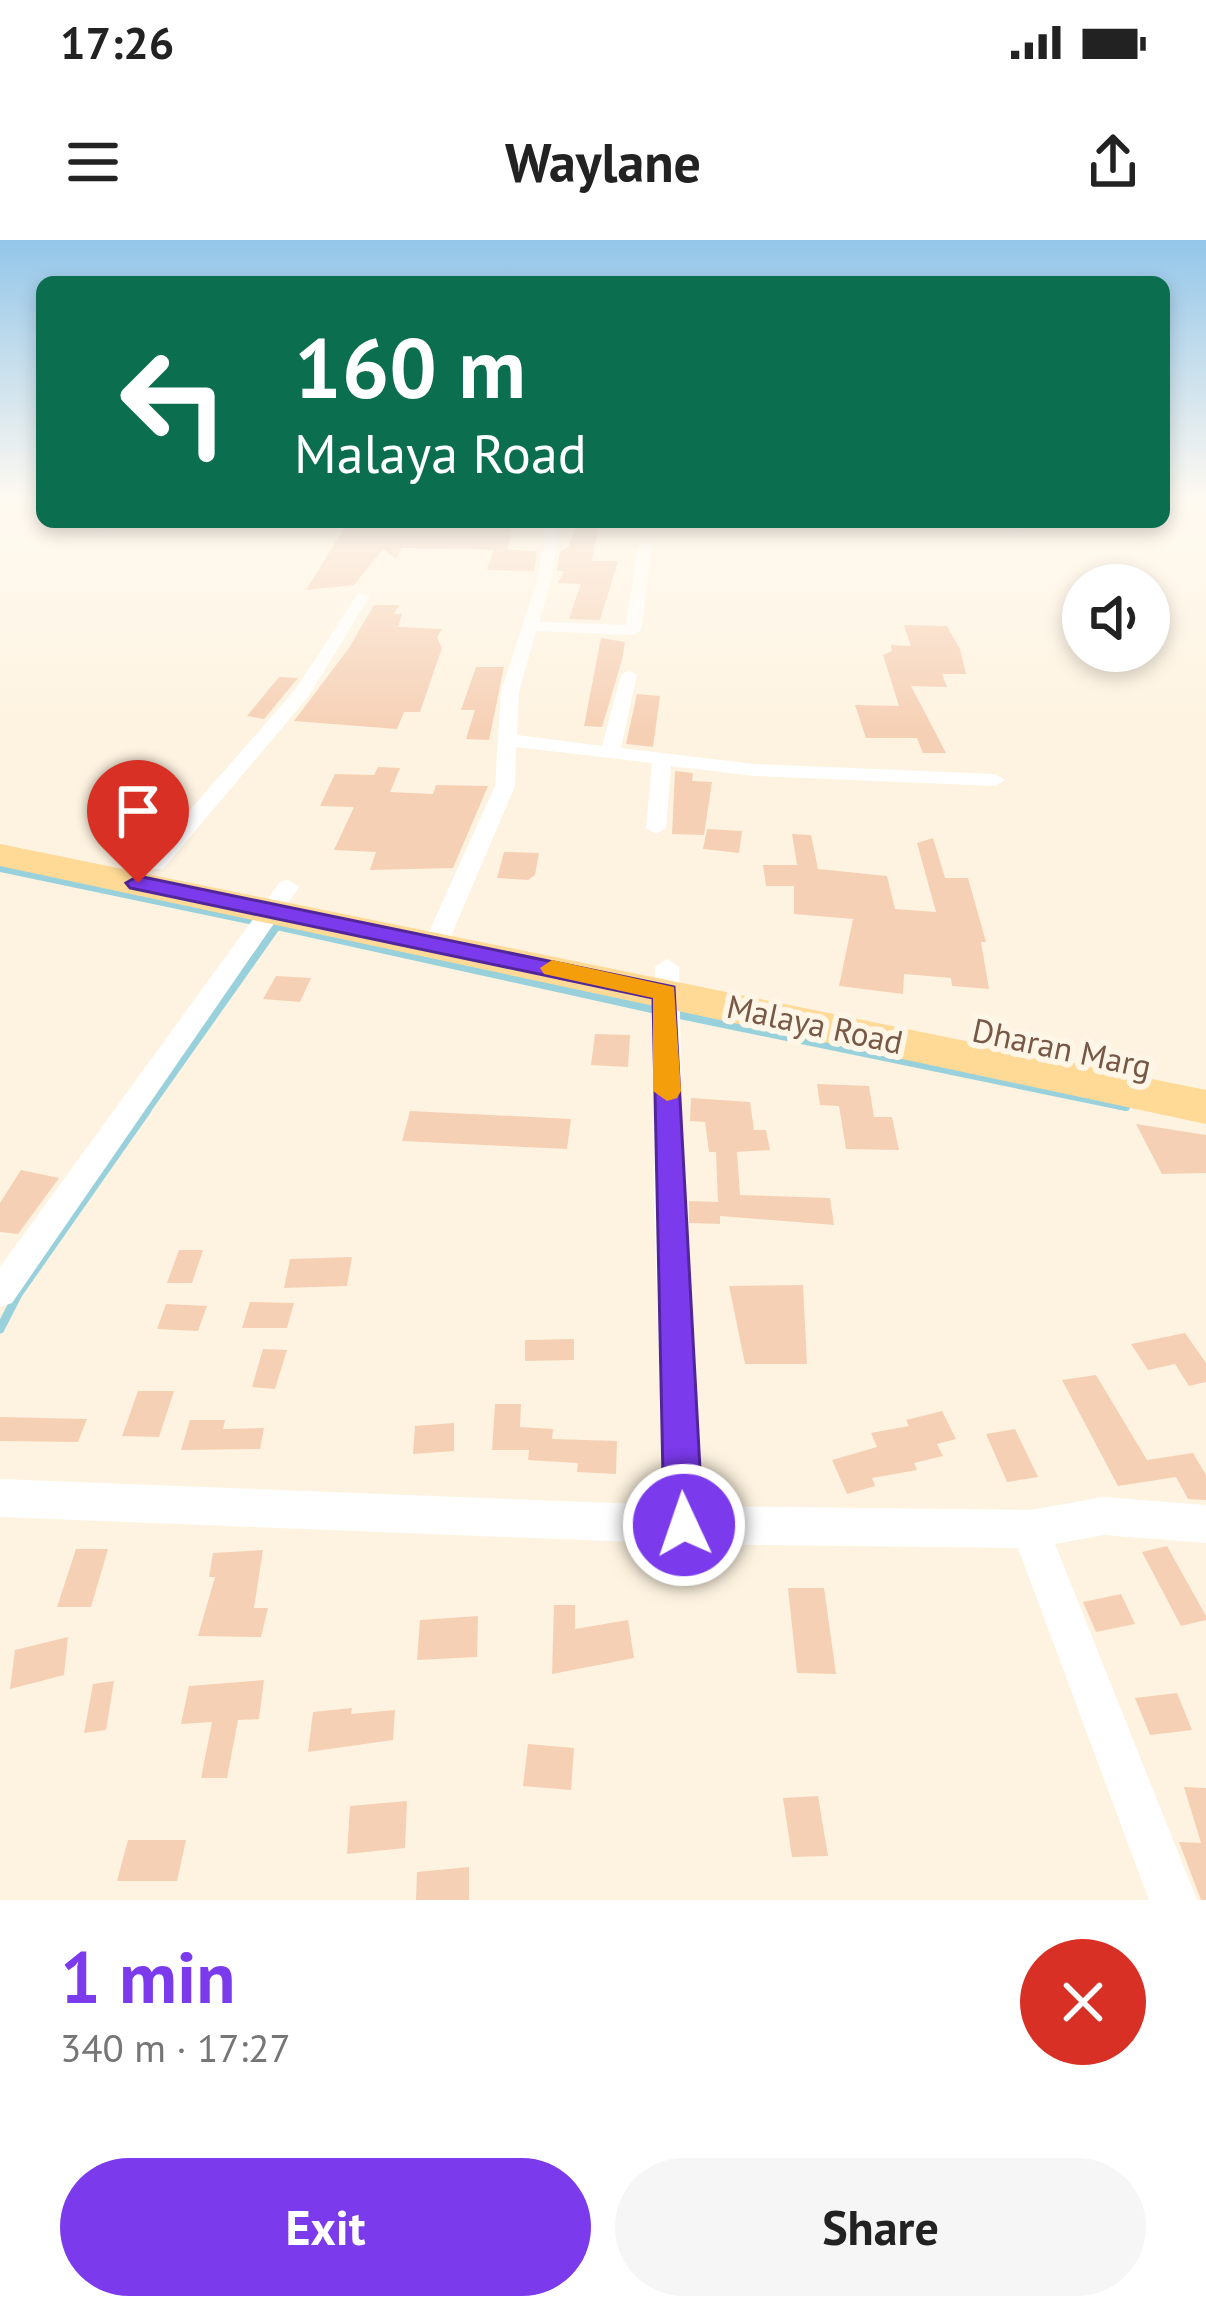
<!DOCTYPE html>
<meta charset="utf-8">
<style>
:root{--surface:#fff;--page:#f6f6f6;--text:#222;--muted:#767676;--accent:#7c3aed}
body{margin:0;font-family:"PT Sans",sans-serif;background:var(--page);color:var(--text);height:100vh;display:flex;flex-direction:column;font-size:45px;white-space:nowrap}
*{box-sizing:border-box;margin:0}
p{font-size:39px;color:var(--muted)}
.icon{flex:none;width:66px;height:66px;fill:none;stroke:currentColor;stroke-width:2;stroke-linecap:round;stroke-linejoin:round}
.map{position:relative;height:1660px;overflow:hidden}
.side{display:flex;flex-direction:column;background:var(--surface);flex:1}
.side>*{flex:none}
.guide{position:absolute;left:36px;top:36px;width:1134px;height:252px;border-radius:18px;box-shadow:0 6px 18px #0003;background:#0b6e4f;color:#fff;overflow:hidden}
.tools{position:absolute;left:1062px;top:324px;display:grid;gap:24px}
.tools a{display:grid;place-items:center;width:108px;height:108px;border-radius:50%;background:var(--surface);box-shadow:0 6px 18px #0003;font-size:60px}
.pin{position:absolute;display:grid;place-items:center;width:102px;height:102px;color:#fff;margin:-123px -51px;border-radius:50% 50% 50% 0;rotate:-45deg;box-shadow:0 0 12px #0007}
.pin .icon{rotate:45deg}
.me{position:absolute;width:132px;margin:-66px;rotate:357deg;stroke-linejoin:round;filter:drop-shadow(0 0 9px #0008)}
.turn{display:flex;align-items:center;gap:42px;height:252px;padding:0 60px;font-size:54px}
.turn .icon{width:156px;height:156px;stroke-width:2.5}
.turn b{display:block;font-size:84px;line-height:102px}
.round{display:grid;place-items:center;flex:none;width:126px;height:126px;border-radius:63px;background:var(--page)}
.overview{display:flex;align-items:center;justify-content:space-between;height:204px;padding:0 60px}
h1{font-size:72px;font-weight:800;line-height:90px;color:var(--accent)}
.button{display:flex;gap:24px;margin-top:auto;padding:24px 60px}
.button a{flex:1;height:138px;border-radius:72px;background:var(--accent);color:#fff;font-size:48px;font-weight:800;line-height:138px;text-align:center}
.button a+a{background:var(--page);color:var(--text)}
.status{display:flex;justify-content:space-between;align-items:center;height:84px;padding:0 60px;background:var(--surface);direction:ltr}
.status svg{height:33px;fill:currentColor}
header{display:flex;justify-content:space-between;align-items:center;height:156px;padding:0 60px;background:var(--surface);font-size:54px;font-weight:800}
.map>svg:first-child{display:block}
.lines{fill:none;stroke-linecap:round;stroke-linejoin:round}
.stream-far1{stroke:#98d1dc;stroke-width:8}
.stream{stroke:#98d1dc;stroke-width:9}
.building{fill:#f6d0b5}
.minor{fill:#fff;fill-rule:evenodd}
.primary{fill:#ffd996;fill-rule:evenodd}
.route{fill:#7c3aed;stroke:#51269a;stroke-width:3}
.slow{fill:#f59e0b}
.labels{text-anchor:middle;stroke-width:12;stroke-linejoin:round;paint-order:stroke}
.street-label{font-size:33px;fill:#775745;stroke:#fff6e8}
</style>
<div class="status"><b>17:26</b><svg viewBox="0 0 49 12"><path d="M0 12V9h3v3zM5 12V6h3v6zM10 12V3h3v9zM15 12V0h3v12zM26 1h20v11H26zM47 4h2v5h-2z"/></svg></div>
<header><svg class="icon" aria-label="menu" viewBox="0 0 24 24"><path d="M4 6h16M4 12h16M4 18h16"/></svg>Waylane<svg class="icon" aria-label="share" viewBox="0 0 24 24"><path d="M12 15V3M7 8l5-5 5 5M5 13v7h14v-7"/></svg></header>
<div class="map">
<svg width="1206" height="1660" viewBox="0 0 1206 1660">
<rect width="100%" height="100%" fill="#fef3e0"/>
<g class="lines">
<g class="stream-far1">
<path d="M 0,628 L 254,681"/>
<path d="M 680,775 L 1126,867"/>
<path d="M 145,873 L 277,686 L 652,769"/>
</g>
<path class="stream" d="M 0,1089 L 18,1054 L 147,870"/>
</g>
<g class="building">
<path d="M 348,282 L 514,282 L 507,310 L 402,308 L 396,319 L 383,309 L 354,345 L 306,350 Z"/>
<path d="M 577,282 L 599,282 L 592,321 L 618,321 L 600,380 L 569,379 L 581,344 L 558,343 L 564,331 L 557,331 L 560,312 L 569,306 Z"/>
<path d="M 494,309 L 537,311 L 534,331 L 487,330 Z"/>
<path d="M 374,365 L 399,365 L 394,374 L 402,374 L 398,387 L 442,389 L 437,397 L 442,408 L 420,472 L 404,472 L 397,489 L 294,481 L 349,408 Z"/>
<path d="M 904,385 L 947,386 L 960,409 L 966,434 L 942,434 L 947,447 L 911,446 L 946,513 L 923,513 L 917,498 L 866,498 L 855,465 L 899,466 L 883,415 L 892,411 L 891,405 L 911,406 Z"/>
<path d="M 601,398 L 625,402 L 622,420 L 602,487 L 584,486 Z"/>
<path d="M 476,427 L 504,427 L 489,500 L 466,499 L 475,470 L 461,470 Z"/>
<path d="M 279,437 L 298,438 L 264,479 L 247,476 Z"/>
<path d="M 637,454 L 660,456 L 653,507 L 626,504 Z"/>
<path d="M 378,527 L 400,528 L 390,552 L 433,554 L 436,545 L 488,546 L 453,628 L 370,630 L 376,612 L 334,610 L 354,567 L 320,566 L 335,534 L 374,535 Z"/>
<path d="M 675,531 L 693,533 L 692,541 L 712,542 L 704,595 L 672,594 Z"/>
<path d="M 707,589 L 742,591 L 739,613 L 703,609 Z"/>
<path d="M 792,594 L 811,595 L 818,629 L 887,636 L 895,669 L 936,672 L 917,603 L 933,598 L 945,638 L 968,638 L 986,702 L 981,702 L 989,749 L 952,746 L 951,738 L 904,734 L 903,754 L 839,746 L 853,679 L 794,674 L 794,646 L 766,646 L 763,625 L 797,625 Z"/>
<path d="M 504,612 L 539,613 L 535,635 L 528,640 L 497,638 Z"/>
<path d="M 276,736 L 311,738 L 300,762 L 263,759 Z"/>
<path d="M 595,794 L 630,795 L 628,827 L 591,825 Z"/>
<path d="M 817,844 L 869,846 L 874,877 L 892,877 L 899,910 L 846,909 L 839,866 L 820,865 Z"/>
<path d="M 691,858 L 750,862 L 754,890 L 766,890 L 770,910 L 737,912 L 740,955 L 830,958 L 834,985 L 720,976 L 720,984 L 689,983 L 689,961 L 718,962 L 716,912 L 709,912 L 705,882 L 690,881 Z"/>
<path d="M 410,871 L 571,879 L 567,909 L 402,901 Z"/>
<path d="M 1136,884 L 1206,895 L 1206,933 L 1162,934 Z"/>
<path d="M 21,930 L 59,938 L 18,994 L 0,992 L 0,963 Z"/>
<path d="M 179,1010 L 203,1010 L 192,1043 L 167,1043 Z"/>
<path d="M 352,1017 L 347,1046 L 284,1048 L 290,1019 Z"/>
<path d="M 803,1045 L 807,1124 L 745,1124 L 729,1046 Z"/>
<path d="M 250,1062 L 294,1063 L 287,1088 L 242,1088 Z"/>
<path d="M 166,1064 L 207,1066 L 198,1091 L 157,1089 Z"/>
<path d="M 1185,1093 L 1206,1123 L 1206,1142 L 1189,1146 L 1175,1124 L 1148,1130 L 1131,1104 Z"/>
<path d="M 574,1099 L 574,1120 L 525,1121 L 525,1100 Z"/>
<path d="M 263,1109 L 287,1110 L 275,1149 L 252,1147 Z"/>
<path d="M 1096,1135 L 1147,1220 L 1193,1213 L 1206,1235 L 1206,1260 L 1188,1259 L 1176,1237 L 1118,1246 L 1062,1140 Z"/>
<path d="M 138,1151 L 174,1151 L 159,1197 L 122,1196 Z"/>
<path d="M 495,1164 L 521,1164 L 520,1187 L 553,1189 L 552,1199 L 617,1201 L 616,1234 L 577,1232 L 578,1223 L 528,1220 L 529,1210 L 492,1210 Z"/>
<path d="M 942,1171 L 956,1199 L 937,1204 L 943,1216 L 914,1223 L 917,1230 L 872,1238 L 875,1246 L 847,1254 L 832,1220 L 877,1207 L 871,1193 L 909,1186 L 906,1180 Z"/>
<path d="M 0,1177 L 87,1179 L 78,1202 L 0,1201 Z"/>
<path d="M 190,1180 L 225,1180 L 223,1189 L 264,1188 L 260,1209 L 181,1210 Z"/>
<path d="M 454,1183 L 454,1211 L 413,1214 L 415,1186 Z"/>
<path d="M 1015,1189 L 1038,1237 L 1007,1242 L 986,1194 Z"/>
<path d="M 1167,1306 L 1206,1376 L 1206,1380 L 1181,1386 L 1142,1312 Z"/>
<path d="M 76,1309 L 108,1309 L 91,1367 L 57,1367 Z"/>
<path d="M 263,1310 L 254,1368 L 268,1368 L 261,1397 L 198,1396 L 215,1337 L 209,1337 L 213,1313 Z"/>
<path d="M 788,1348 L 824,1348 L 836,1434 L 797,1433 Z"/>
<path d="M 1121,1354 L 1135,1384 L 1096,1392 L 1083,1362 Z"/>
<path d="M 554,1365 L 575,1365 L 575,1389 L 628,1380 L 634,1418 L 552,1434 Z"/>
<path d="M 478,1376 L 477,1417 L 417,1420 L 420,1380 Z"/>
<path d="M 68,1397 L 64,1435 L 10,1449 L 15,1410 Z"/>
<path d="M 264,1440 L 259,1479 L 238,1480 L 227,1538 L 201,1538 L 212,1482 L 181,1484 L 189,1446 Z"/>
<path d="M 114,1441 L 106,1490 L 84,1493 L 93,1444 Z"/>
<path d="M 1177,1453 L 1192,1490 L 1150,1495 L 1135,1458 Z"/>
<path d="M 352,1468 L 351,1474 L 395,1470 L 393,1500 L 308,1512 L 313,1472 Z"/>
<path d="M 528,1504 L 574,1508 L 571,1550 L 523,1546 Z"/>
<path d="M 1184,1547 L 1206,1548 L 1206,1660 L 1201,1660 L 1179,1602 L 1201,1603 Z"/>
<path d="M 818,1556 L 828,1616 L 792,1617 L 783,1558 Z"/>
<path d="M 407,1561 L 405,1608 L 347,1614 L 350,1566 Z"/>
<path d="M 128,1600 L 186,1600 L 177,1641 L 117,1641 Z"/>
<path d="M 469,1627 L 469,1660 L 416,1660 L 417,1632 Z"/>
</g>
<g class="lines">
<g class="minor">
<path d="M 99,282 L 114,282 L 103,289 L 96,285 Z"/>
<path d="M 546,282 L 560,282 L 552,337 L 539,382 L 626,385 L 638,306 L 645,302 L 652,306 L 641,390 L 633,395 L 536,391 L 519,452 L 517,495 L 602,506 L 621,435 L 629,430 L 637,435 L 621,508 L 754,524 L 995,534 L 1005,540 L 995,546 L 754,536 L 671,526 L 666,588 L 656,594 L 646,588 L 652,523 L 516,507 L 515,546 L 448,703 L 436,710 L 428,708 L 424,703 L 495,546 L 501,452 L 538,337 Z"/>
<path d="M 358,353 L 370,356 L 308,457 L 163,629 L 147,629 L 147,619 L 295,450 Z"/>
<path d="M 288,640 L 299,647 L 12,1063 L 0,1067 L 0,1027 L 280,642 Z"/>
<path d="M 667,719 L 679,727 L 684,969 L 702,1266 L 1030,1270 L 1103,1257 L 1206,1265 L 1206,1303 L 1103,1295 L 1055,1304 L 1197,1660 L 1149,1660 L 1018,1308 L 684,1304 L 0,1277 L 0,1239 L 664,1265 L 654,969 L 655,727 Z"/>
</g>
<path class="primary" d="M 0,604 L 1206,850 L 1206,884 L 0,626 Z"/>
</g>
<linearGradient id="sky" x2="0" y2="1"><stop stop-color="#93c6e9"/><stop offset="0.53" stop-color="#fffaf1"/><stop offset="1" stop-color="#fffaf1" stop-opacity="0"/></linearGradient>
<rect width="1206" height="491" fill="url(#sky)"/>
<path class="route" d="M 138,636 L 674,747 L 703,1285 L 697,1298 L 684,1304 L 670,1298 L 664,1285 L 653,758 L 130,648 L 126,643 Z"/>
<path class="slow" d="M 552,720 L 674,747 L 681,851 L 677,858 L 667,861 L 653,851 L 653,758 L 544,734 L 540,728 Z"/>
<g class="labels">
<g class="street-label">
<text transform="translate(815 784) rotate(12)" y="12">Malaya Road</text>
<text transform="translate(1062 808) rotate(12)" y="12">Dharan Marg</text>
</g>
</g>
</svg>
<div class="tools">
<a><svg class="icon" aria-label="sound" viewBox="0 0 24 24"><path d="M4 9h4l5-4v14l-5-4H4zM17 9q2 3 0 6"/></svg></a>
</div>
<div class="pin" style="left:138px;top:643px;background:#d93025"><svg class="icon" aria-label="arrive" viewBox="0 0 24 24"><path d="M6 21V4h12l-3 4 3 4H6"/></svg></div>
<svg class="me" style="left:684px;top:1285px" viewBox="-20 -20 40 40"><circle r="17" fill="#7c3aed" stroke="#fff" stroke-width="3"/><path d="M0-11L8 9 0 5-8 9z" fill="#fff"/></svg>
<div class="guide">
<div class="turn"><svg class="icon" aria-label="left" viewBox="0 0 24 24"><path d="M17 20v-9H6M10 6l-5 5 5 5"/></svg><div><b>160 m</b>Malaya Road</div></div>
</div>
</div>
<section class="side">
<div class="overview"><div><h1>1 min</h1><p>340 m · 17:27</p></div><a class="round" style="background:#d93025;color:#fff"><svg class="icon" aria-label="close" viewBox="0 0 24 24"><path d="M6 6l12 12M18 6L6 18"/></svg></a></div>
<div class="button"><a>Exit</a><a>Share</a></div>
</section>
